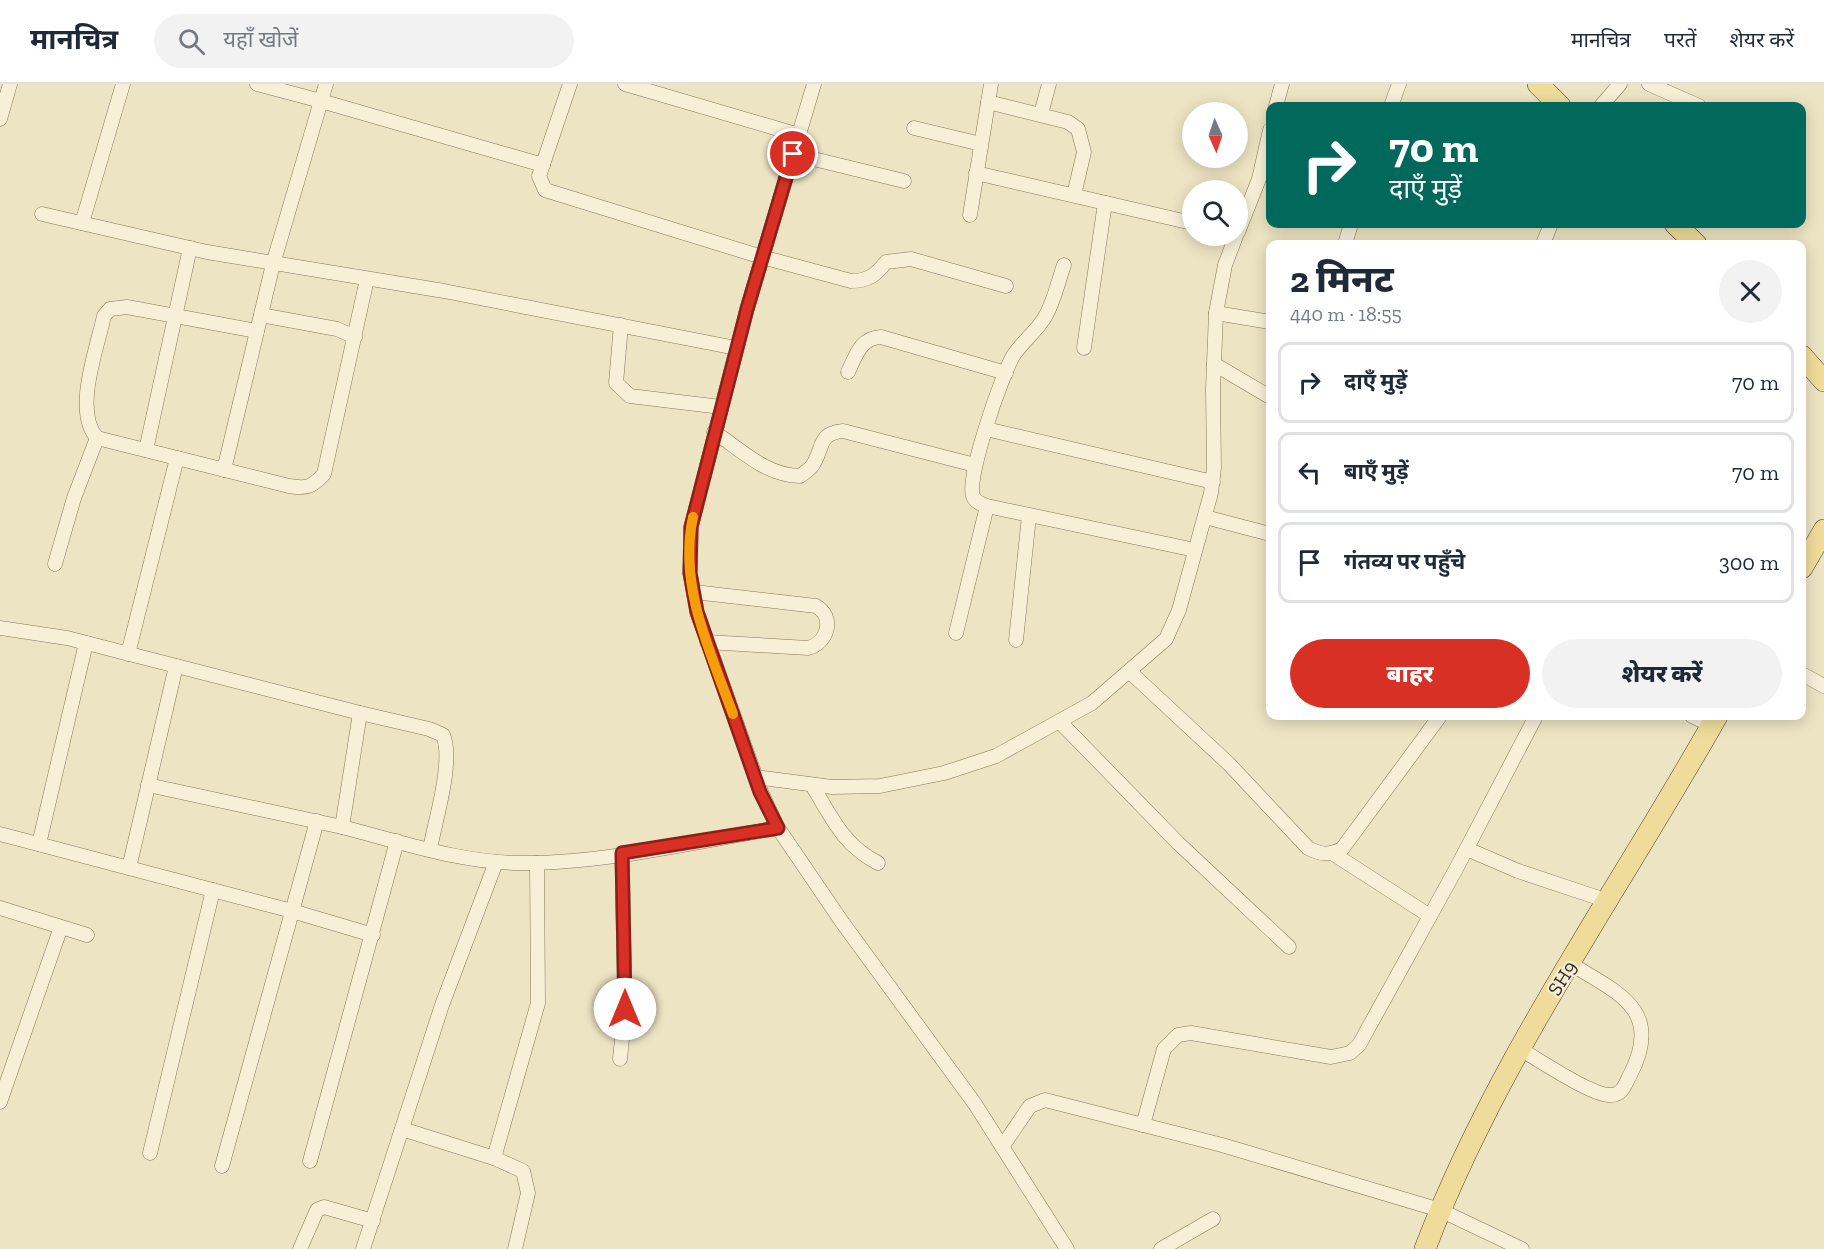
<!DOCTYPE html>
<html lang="hi">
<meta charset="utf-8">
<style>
:root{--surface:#fff;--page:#f2f2f3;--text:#1f2937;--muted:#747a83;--line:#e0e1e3;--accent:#d93025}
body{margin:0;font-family:"Zilla Slab","Noto Sans Devanagari",serif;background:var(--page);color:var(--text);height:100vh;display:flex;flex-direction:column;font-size:22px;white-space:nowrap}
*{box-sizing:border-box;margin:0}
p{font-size:20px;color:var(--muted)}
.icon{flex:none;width:33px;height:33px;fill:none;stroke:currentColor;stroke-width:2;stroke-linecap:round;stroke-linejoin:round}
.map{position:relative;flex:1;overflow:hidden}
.panel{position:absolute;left:1266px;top:156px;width:540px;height:480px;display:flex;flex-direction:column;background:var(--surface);border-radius:12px;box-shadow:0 3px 15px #0003}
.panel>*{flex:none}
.banner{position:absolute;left:1266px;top:18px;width:540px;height:126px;border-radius:12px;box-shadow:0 3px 15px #0003;background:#00695c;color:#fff;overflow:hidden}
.needle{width:39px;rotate:177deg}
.fabs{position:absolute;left:1182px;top:18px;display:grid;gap:12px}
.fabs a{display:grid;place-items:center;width:66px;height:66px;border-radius:50%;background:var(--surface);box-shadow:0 3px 15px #0003;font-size:30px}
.pin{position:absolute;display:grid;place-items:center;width:51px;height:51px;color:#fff;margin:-26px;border:3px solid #fff;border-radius:50%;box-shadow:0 2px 6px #0007}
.me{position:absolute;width:66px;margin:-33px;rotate:0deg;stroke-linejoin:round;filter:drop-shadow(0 0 4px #0008)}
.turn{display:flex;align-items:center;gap:21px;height:126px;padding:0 24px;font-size:27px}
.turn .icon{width:78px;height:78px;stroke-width:2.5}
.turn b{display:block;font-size:42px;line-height:51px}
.round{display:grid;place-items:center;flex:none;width:63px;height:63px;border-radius:32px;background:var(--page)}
.overview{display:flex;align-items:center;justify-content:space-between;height:102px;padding:0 24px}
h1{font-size:36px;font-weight:800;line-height:45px}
.button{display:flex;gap:12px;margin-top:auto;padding:12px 24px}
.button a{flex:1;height:69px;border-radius:36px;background:var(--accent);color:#fff;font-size:24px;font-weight:800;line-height:69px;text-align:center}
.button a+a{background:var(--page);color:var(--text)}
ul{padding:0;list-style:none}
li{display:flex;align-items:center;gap:18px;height:81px;margin:0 12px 9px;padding:0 12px;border:3px solid var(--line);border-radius:12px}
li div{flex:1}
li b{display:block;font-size:22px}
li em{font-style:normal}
header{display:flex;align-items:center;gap:36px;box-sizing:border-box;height:84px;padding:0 30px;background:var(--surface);border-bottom:2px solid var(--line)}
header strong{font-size:28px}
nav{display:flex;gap:33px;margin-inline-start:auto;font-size:21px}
.search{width:420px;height:54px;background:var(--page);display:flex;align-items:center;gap:15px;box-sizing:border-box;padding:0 21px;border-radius:33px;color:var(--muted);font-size:22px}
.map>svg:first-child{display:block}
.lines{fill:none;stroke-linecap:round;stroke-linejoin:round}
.minor-casing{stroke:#86755a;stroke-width:15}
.primary-casing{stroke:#54432e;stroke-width:22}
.minor{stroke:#f8f0d6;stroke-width:14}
.primary{stroke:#efdc9b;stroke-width:21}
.route-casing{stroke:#8d1f18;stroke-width:15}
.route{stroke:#d93025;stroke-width:10}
.slow{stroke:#f59e0b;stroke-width:10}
.labels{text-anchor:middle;stroke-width:4.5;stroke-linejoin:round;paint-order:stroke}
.street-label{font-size:20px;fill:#362c1e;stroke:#f4edd2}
</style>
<header>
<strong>मानचित्र</strong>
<div class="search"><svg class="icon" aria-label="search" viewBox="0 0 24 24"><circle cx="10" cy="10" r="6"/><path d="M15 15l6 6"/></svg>यहाँ खोजें</div>
<nav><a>मानचित्र</a><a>परतें</a><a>शेयर करें</a></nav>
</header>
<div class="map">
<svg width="1824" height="1165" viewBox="0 0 1824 1165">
<rect width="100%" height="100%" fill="#ede4c3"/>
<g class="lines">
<defs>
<g id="minor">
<path d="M 257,0 L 321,17 L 326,0"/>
<path d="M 570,0 L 539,92 L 545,106 L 762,173 L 851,197 C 868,197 876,191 886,178 L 911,175 L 1006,202"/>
<path d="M 625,0 L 799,51"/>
<path d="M 814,0 L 747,225 L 691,443 L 690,489 L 697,528 L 761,708 L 778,744 L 842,838 L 975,1020 L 1067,1165"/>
<path d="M 1649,0 L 1699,22"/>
<path d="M 988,18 L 1068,38 L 1078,45 L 1084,68 L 1074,111"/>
<path d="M 1276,22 L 1282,0"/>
<path d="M 1391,22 L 1399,0"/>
<path d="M 1601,22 L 1620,0"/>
<path d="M 1041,30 L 1049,0"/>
<path d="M 0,35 L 10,0"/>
<path d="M 914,44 L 981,60"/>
<path d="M 793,70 L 904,97"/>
<path d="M 976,89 L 1192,139"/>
<path d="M 42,130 L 207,168 L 444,207 L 736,264"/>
<path d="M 970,131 L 991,0"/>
<path d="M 82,139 L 123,0"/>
<path d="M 1238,148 L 1259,95 L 1270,46"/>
<path d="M 1345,160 L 1351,140"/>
<path d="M 1543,160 L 1551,140"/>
<path d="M 1064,181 C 1058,198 1054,218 1045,233 C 1036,248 1022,258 1013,272 C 1002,291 966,394 973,412 C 975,418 981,420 987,422 L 1195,466"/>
<path d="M 1216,229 L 1270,238"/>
<path d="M 261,231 L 337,245 L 355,253"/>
<path d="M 621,241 L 616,299 L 630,312 L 721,323"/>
<path d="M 257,247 L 127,223 L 110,225 L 104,232 C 97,265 73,327 97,354 L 289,402 C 307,405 312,403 324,390 L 367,195"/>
<path d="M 1084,264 L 1105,119"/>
<path d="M 1214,280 L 1270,313"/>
<path d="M 848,288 C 856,272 860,254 881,253 L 1006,289"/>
<path d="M 986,345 L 1213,398"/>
<path d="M 714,348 C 743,367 765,391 800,392 C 804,389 809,386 812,382 C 824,365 817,349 843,347 L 975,381"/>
<path d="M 146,366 L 190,164"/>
<path d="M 224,386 L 273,180 L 321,17 L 543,81"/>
<path d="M 1205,433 L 1270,450"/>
<path d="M 55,480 L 74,414 L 97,354"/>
<path d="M 694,508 L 816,522 C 835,533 828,559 808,564 L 707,558"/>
<path d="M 0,544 L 67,554 L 360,629 L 342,743 C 401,758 464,780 525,779 C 606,779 697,757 778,744"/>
<path d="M 956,549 L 987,422"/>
<path d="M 1016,556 L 1029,432"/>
<path d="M 128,570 L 177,374"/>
<path d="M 1130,588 L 1229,680 L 1308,764 C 1321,771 1329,771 1342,765 L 1440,632"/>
<path d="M 1802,590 L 1824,602"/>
<path d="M 360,629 L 429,645 L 443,651 C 454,677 435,737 430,765"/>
<path d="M 1692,632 L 1711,641"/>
<path d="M 1060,638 L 1178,759 L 1289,863"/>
<path d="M 755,693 L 832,703 L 880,702 L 944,689 L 996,672 L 1092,619 L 1166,555 L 1179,526 L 1211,409 L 1214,384 L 1213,305 L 1216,229 L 1225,181 L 1236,152"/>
<path d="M 148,701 L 342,743"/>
<path d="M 812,701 C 832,734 843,761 878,779"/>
<path d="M 0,750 L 292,827 L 373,851"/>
<path d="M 39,760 L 86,559"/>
<path d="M 1467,765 L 1518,787 L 1608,817"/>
<path d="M 1332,769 L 1430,832"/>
<path d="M 129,784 L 176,582"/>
<path d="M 0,824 L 87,851"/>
<path d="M 1518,964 C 1538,975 1589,1010 1609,1011 C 1622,1012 1625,1001 1630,991 C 1664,926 1618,909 1571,880"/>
<path d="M 620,975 L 625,925 L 622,769"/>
<path d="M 0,1018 L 61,843"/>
<path d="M 1143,1041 L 1164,965 L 1178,951 L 1191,949 L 1331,973 L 1350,969 L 1359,961 L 1456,785 L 1536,632"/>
<path d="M 402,1045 L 494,1074 L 523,1087 L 528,1109 L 515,1165"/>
<path d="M 1002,1063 L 1030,1022 L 1045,1016 L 1222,1061 L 1440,1126 L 1522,1165"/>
<path d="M 150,1069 L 213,806"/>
<path d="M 494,1074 L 538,919 L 537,779"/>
<path d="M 310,1077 L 397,757"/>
<path d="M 222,1082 L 317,737"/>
<path d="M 300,1165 L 317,1126 L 324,1123 L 373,1137"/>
<path d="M 363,1165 L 442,921 L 496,778"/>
<path d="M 1161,1165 L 1213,1135"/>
</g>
<g id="primary">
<path d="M 1538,0 L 1560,22"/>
<path d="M 1675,140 L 1696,160"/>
<path d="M 1802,272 L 1824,297"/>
<path d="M 1802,484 L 1824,446"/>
<path d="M 1425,1165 C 1497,975 1618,808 1717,632"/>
</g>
</defs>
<use href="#minor" class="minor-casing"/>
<use href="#primary" class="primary-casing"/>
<use href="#minor" class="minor"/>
<use href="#primary" class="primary"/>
</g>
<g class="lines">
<defs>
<path id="route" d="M 625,925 L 622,769 L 778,744 L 760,708 L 697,528 L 690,489 L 691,443 L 747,225 L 793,70"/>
</defs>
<use href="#route" class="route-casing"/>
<use href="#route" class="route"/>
<path class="slow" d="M 693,433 C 678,500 710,568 733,630"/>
</g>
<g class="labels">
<g class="street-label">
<text transform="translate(1562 894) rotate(-58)" y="7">SH9</text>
</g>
</g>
</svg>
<div class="fabs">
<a><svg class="needle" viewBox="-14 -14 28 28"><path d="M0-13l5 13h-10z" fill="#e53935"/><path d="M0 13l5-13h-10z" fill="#747a83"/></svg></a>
<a><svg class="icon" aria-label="search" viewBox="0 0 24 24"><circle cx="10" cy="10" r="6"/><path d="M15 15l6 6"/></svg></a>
</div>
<div class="pin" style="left:793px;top:70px;background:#d93025"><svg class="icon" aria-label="arrive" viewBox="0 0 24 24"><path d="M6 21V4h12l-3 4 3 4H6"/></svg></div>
<svg class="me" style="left:625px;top:925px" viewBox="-20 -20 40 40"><circle r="19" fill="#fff"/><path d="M0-13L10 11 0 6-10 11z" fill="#d93025"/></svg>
<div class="banner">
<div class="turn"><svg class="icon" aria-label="right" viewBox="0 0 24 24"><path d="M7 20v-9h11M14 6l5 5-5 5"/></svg><div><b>70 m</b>दाएँ मुड़ें</div></div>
</div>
<section class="panel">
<div class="overview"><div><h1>2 मिनट</h1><p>440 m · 18:55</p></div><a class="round"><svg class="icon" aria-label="close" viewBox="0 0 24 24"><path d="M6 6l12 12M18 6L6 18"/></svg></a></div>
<ul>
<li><svg class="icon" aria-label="right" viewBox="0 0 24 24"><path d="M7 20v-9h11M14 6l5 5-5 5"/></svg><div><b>दाएँ मुड़ें</b></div><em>70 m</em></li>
<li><svg class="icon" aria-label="left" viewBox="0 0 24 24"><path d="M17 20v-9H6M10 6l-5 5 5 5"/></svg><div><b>बाएँ मुड़ें</b></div><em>70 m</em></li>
<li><svg class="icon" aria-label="arrive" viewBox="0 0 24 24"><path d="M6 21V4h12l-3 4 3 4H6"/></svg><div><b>गंतव्य पर पहुँचे</b></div><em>300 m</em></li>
</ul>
<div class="button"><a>बाहर</a><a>शेयर करें</a></div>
</section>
</div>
